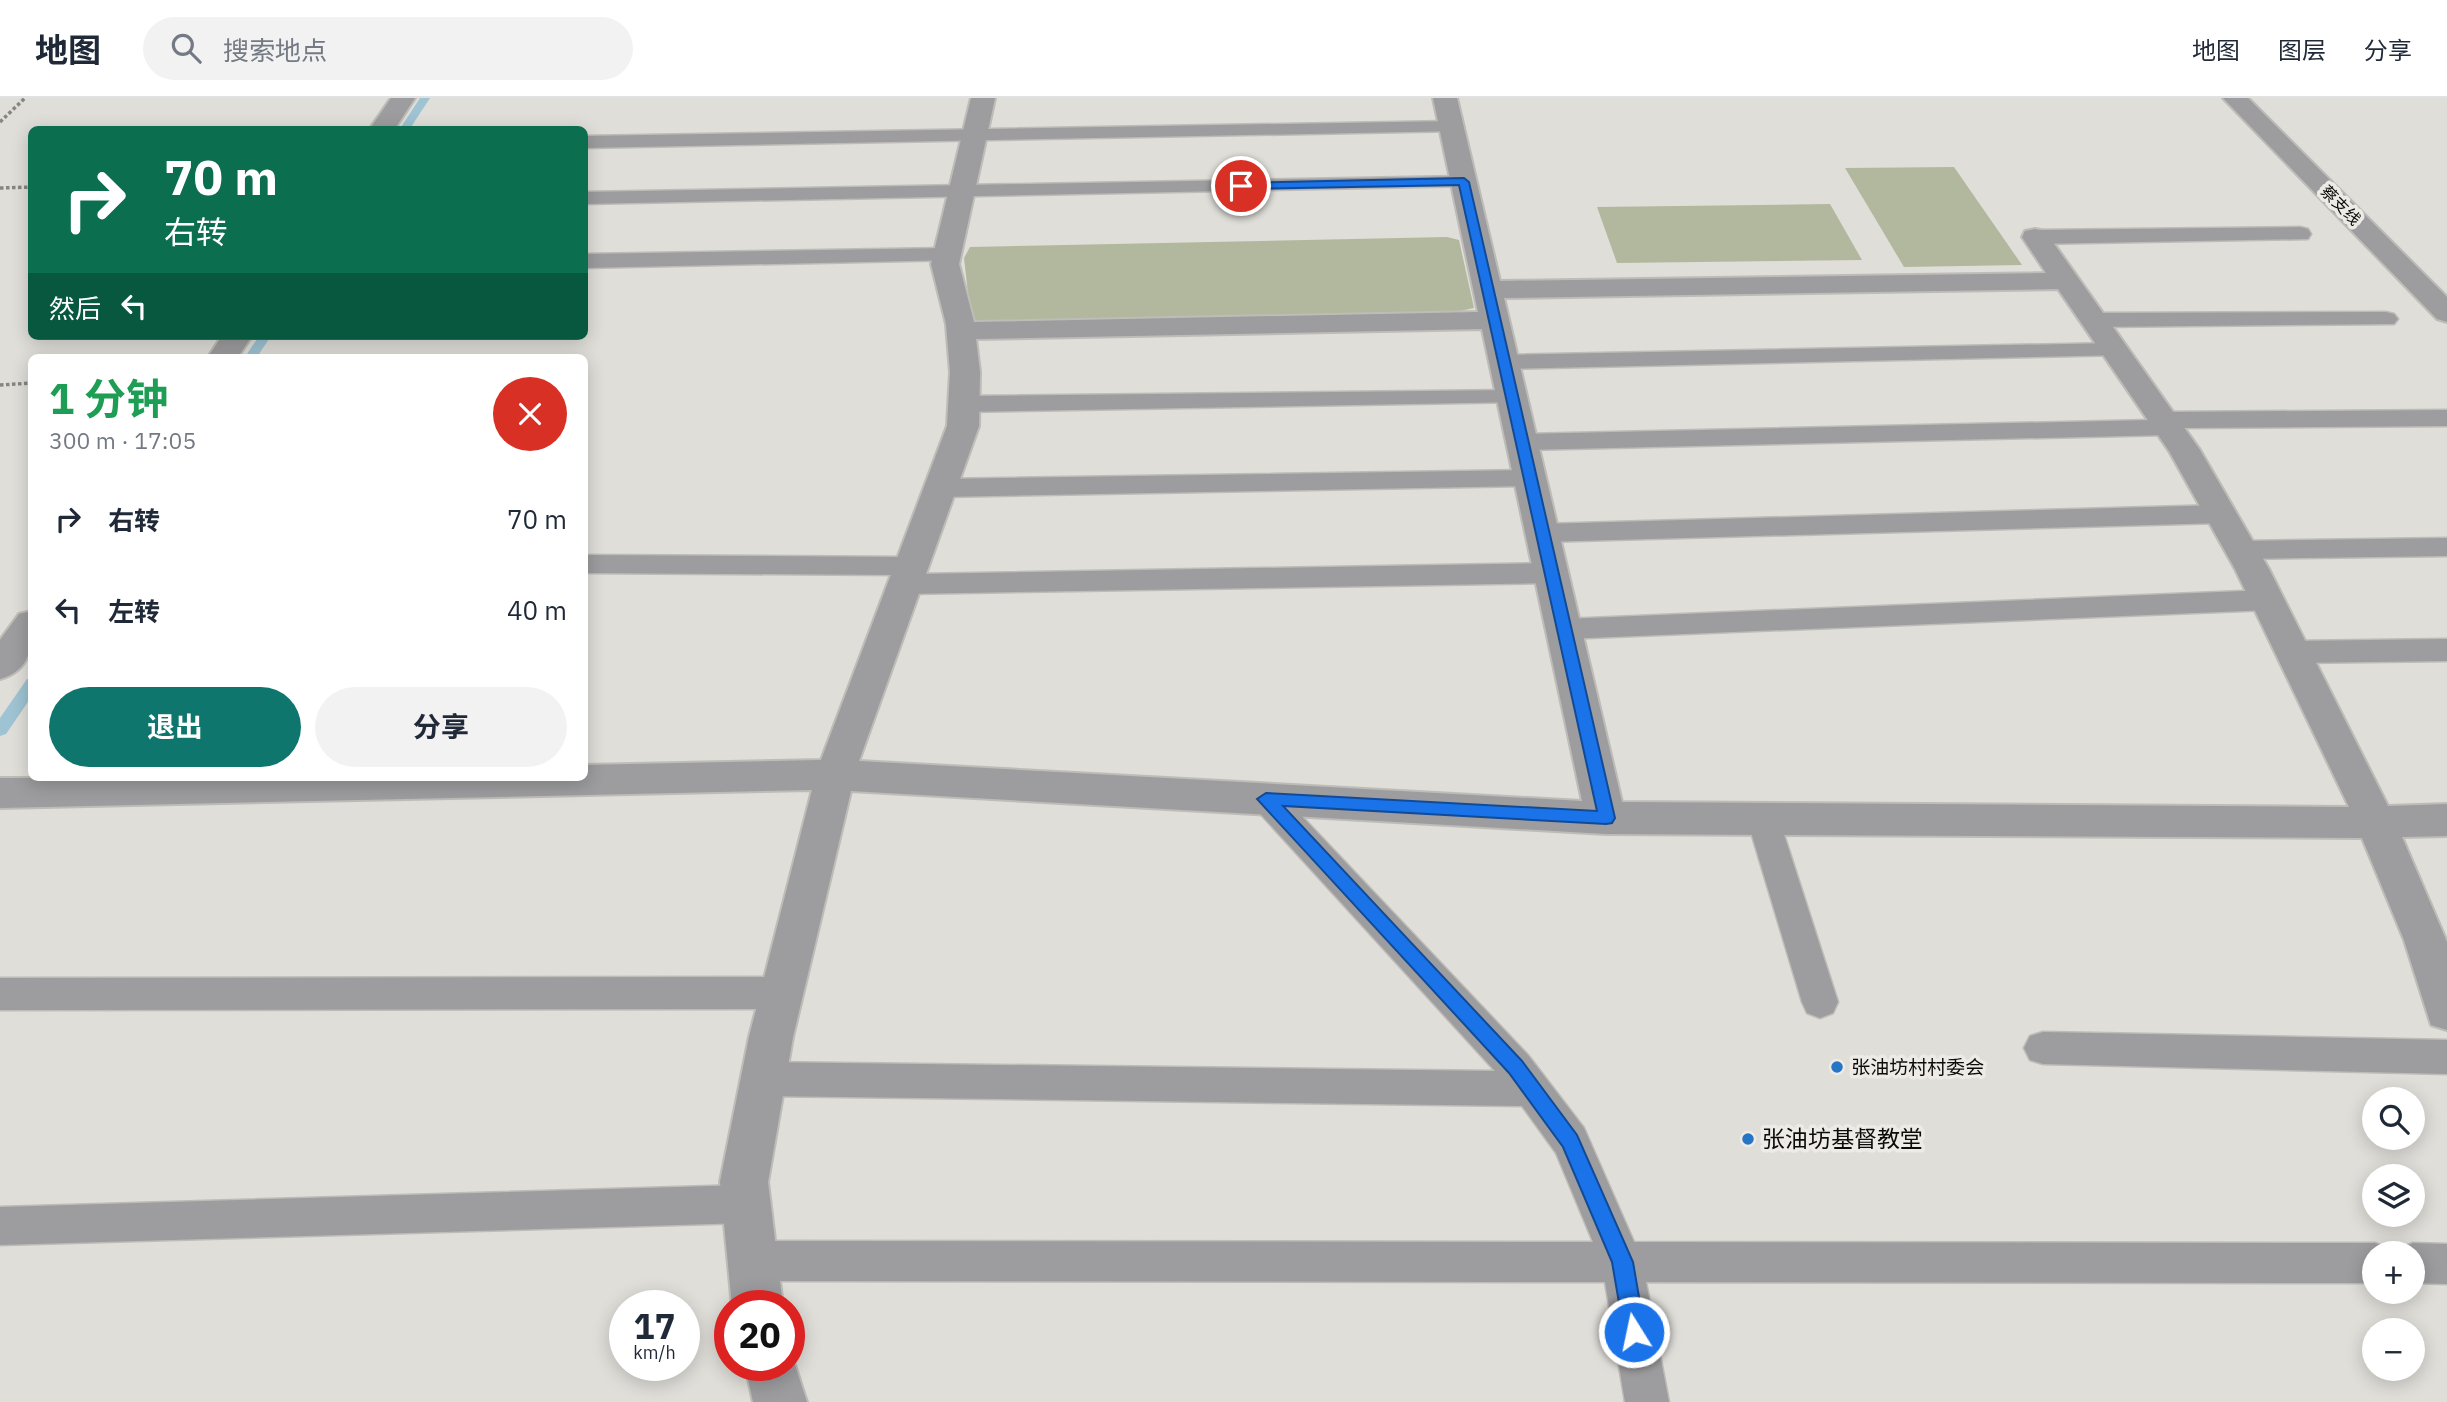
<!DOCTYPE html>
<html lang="zh">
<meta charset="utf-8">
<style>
:root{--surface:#fff;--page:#f2f2f3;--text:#1f2937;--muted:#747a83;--line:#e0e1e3;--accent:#0f766e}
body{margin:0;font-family:"IBM Plex Sans","Noto Sans SC",sans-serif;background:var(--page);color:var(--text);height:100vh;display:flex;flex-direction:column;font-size:26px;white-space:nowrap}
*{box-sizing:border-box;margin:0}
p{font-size:23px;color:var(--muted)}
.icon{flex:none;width:38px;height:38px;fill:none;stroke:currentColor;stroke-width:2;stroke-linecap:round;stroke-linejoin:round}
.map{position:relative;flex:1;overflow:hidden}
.side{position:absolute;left:28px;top:256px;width:560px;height:427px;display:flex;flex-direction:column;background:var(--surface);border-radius:10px;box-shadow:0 4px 18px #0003}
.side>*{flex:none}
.banner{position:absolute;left:28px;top:28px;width:560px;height:214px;border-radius:10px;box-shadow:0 4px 18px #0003;background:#0b6e4f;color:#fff;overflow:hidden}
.tools{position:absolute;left:2362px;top:989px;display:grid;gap:14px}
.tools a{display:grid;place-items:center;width:63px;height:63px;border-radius:50%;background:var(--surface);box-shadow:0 4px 18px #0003;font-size:35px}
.speed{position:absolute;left:609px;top:1192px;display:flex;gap:14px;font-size:35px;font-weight:700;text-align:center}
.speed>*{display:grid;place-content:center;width:91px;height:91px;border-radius:50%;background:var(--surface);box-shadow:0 4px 18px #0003;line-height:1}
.speed small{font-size:18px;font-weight:400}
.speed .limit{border:10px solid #d22;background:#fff;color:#111}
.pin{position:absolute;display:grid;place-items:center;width:60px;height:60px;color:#fff;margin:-30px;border:4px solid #fff;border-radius:50%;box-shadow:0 2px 7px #0007}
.me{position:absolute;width:77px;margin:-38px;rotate:350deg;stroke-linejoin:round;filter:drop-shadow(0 0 5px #0008)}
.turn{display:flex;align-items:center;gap:24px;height:147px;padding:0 21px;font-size:32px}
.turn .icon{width:91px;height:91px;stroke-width:2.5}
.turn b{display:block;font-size:49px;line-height:60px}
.then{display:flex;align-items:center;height:66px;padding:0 21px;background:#0003;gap:14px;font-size:26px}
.round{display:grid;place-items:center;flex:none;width:74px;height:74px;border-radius:37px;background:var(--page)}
.overview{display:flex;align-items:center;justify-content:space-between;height:119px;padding:0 21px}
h1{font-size:42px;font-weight:700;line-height:52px;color:#1e9e55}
.action{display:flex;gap:14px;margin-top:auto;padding:14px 21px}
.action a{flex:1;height:80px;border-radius:42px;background:var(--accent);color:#fff;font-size:28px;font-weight:700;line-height:80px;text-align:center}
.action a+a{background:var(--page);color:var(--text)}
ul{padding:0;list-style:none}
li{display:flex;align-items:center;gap:21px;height:91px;padding:0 21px}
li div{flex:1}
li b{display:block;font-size:26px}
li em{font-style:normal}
header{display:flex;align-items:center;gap:42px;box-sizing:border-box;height:98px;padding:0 35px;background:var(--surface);border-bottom:2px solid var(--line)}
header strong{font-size:33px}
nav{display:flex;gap:38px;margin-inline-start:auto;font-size:24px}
.search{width:490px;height:63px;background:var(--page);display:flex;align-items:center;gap:18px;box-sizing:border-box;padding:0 24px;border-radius:38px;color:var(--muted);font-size:26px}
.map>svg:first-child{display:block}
.green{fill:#b2b89d}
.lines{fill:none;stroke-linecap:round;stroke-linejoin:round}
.stream{fill:#9ec3d2;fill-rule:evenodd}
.service-casing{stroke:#bebcb8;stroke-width:3}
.minor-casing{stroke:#bebcb8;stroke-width:4}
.tertiary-casing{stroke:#bebcb8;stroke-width:4}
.path{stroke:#868581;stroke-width:3.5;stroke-dasharray:3.5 2.5;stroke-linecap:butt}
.service{fill:#9d9c9e;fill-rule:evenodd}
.minor{fill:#9d9c9e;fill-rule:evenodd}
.tertiary{fill:#9d9c9e;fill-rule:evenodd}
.route{fill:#1a73e8;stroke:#114b97;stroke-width:2}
.poi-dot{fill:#2776c6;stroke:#eeebe6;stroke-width:2.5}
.labels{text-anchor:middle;stroke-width:7;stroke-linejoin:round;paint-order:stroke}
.far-street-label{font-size:16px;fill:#0c0c0a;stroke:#eeebe6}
.poi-label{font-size:19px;fill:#0c0c0a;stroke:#eeebe6;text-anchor:start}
.near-poi-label{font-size:23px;fill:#0c0c0a;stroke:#eeebe6;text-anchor:start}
</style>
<header>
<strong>地图</strong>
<div class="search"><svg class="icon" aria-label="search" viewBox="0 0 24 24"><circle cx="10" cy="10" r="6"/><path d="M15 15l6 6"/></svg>搜索地点</div>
<nav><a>地图</a><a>图层</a><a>分享</a></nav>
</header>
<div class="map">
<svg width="2447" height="1304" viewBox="0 0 2447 1304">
<rect width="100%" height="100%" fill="#e0ded9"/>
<g class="green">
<path d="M 1954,69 L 2022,167 L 1904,169 L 1845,70 Z"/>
<path d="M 1830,106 L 1862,162 L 1617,165 L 1597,109 Z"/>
<path d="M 1447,139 L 1459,142 L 1474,210 L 1460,213 L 981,225 L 971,221 L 964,160 L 970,149 Z"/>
</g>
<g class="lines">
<g class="stream">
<path d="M 420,0 L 430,0 L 409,32 L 399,32 Z"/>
<path d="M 259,238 L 271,238 L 257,259 L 245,259 Z"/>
<path d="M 32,580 L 32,598 L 6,636 L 0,638 L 0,620 L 27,581 Z"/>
</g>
<defs>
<g id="service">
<path d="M 1451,23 L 1458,25 L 1461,29 L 1458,33 L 584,50 L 584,38 Z"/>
<path d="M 1464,78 L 1471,80 L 1474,84 L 1471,88 L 584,106 L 584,94 Z"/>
<path d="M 2300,129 L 2308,131 L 2311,136 L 2308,141 L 2035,146 L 2027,144 L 2024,139 L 2027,134 L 2035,132 Z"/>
<path d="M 947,150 L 955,152 L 958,157 L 955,162 L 584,170 L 584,156 Z"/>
<path d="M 2386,214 L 2394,216 L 2398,221 L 2394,226 L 2094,229 L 2086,227 L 2082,222 L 2086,217 L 2094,215 Z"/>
<path d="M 2115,245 L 2124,247 L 2127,252 L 2124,257 L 1504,271 L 1495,269 L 1492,264 L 1495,259 L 1504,257 Z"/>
<path d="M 1512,292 L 1521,294 L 1524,299 L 1521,304 L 964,314 L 955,311 L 951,306 L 955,301 L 964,298 Z"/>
<path d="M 2447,312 L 2447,328 L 2180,330 L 2177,335 L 2168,337 L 1522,352 L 1513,350 L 1509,344 L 1513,338 L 1522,336 L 2151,322 L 2154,317 L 2163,314 Z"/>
<path d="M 1530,372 L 1539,374 L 1543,380 L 1539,386 L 1530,388 L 941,399 L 932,396 L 928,390 L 932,384 L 941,381 Z"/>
<path d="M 2221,407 L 2231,410 L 2235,416 L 2231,422 L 2221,425 L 1542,444 L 1532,441 L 1528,435 L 1532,429 L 1542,426 Z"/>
<path d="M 2447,440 L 2447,458 L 2242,461 L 2232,459 L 2228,452 L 2232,445 L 2242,443 Z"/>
<path d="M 584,457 L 912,459 L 922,461 L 926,468 L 922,475 L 917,476 L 1551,465 L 1561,468 L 1565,475 L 1561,482 L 1551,485 L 905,496 L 895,493 L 891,486 L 895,479 L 901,477 L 584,475 Z"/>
<path d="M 2268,492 L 2278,495 L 2282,502 L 2278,509 L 2268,512 L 1564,541 L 1554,538 L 1549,531 L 1554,524 L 1564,521 Z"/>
<path d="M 2447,541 L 2447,563 L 2293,565 L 2283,561 L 2278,554 L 2283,547 L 2293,543 Z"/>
<path d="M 1266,688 L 1277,692 L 1528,957 L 1584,1030 L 1634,1144 L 2375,1145 L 2389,1151 L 2391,1155 L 2375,1155 L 2375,1185 L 1646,1184 L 1669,1304 L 1625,1304 L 1605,1184 L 753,1183 L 739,1177 L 733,1163 L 739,1149 L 753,1143 L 1593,1144 L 1556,1055 L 1522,1008 L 763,998 L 750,993 L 744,981 L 750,969 L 763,964 L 1495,973 L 1255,710 L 1250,701 L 1255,692 Z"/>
<path d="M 1763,708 L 1775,712 L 1779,721 L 1838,904 L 1833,915 L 1820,920 L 1807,915 L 1802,904 L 1747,721 L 1751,712 Z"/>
<path d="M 781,879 L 794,884 L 799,895 L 794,906 L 781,911 L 0,912 L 0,880 Z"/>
<path d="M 2043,934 L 2447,942 L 2447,976 L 2043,966 L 2030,962 L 2024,950 L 2030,938 Z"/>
<path d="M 745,1087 L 759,1093 L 765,1106 L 759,1119 L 745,1125 L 0,1147 L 0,1109 Z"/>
<path d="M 2413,1145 L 2447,1146 L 2447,1186 L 2413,1185 L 2413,1155 L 2397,1155 L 2399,1151 Z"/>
</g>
<g id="minor">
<path d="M 391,0 L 415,0 L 394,32 L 369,32 Z"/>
<path d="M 971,0 L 995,0 L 959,166 L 974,224 L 1478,214 L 1433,0 L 1457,0 L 1500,183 L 2046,175 L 2022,139 L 2025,133 L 2035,131 L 2045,133 L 2200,352 L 2269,471 L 2388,708 L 2447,706 L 2447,738 L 2402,739 L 2447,844 L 2447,932 L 2431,927 L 2404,842 L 2362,740 L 1606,736 L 851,693 L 793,939 L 768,1084 L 783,1208 L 732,1208 L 720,1084 L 749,939 L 812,692 L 0,710 L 0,680 L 584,679 L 584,667 L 821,662 L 947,328 L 950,274 L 946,226 L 931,166 ZM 2058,191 L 2169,353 L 2235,471 L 2349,709 L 1622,704 L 1504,200 ZM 1482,231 L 1582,703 L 859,663 L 979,328 L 980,274 L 976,241 Z"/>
<path d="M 222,238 L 252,238 L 238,259 L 208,259 Z"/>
<path d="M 32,513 C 32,542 35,571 0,581 L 0,542 L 19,516 Z"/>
<path d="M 789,1248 L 807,1304 L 753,1304 L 745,1267 L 789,1267 Z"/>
</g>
<path id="tertiary" d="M 2223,0 L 2248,0 L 2447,199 L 2447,224 L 2437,221 Z"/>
</defs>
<use href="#service" class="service-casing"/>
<use href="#minor" class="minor-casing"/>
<use href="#tertiary" class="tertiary-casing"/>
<g class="path">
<path d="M 0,24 L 25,0"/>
<path d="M 0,90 L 32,89"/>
<path d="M 0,287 L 32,285"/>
</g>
<use href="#service" class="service"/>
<use href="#minor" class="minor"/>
<use href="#tertiary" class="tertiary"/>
</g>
<path class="route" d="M 1464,80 L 1469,84 L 1615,720 L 1612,725 L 1606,726 L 1283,708 L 1522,963 L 1577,1037 L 1633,1164 L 1645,1234 L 1642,1241 L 1634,1245 L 1627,1241 L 1624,1234 L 1612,1164 L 1563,1049 L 1509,975 L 1257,701 L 1266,695 L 1597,713 L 1459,87 L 1241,91 L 1235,88 L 1241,85 Z"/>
<g class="poi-dot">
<circle cx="1837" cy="969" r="7"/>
<circle cx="1748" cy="1041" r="7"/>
</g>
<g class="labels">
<g class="far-street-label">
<text transform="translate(2341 107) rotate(45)" y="6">蔡支线</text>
</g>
<g class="poi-label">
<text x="1851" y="976">张油坊村村委会</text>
</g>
<g class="near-poi-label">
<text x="1762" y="1049">张油坊基督教堂</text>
</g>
</g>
</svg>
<div class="tools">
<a><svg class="icon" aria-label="search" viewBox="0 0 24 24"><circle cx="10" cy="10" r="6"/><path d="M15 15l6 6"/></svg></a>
<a><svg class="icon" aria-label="layers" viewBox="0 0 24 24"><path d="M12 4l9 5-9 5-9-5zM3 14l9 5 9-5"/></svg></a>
<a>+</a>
<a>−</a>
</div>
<div class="speed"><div>17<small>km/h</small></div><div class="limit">20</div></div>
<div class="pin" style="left:1241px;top:88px;background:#d93025"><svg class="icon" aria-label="arrive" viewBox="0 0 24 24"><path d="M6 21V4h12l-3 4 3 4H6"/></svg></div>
<svg class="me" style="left:1634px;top:1234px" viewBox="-20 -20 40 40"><circle r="17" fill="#1a73e8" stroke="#fff" stroke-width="3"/><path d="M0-11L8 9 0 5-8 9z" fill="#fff"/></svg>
<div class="banner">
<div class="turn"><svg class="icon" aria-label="right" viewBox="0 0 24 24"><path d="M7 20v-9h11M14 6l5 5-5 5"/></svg><div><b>70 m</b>右转</div></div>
<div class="then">然后<svg class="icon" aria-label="left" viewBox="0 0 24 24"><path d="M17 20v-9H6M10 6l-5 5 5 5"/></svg></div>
</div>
<section class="side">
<div class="overview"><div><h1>1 分钟</h1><p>300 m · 17:05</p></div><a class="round" style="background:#d93025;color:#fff"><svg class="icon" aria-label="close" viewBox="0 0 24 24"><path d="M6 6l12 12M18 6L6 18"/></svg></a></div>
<ul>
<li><svg class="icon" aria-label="right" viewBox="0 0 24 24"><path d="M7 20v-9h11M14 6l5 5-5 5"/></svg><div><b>右转</b></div><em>70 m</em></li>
<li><svg class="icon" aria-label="left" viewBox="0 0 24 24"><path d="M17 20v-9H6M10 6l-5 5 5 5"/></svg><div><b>左转</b></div><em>40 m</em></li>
</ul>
<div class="action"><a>退出</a><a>分享</a></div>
</section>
</div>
